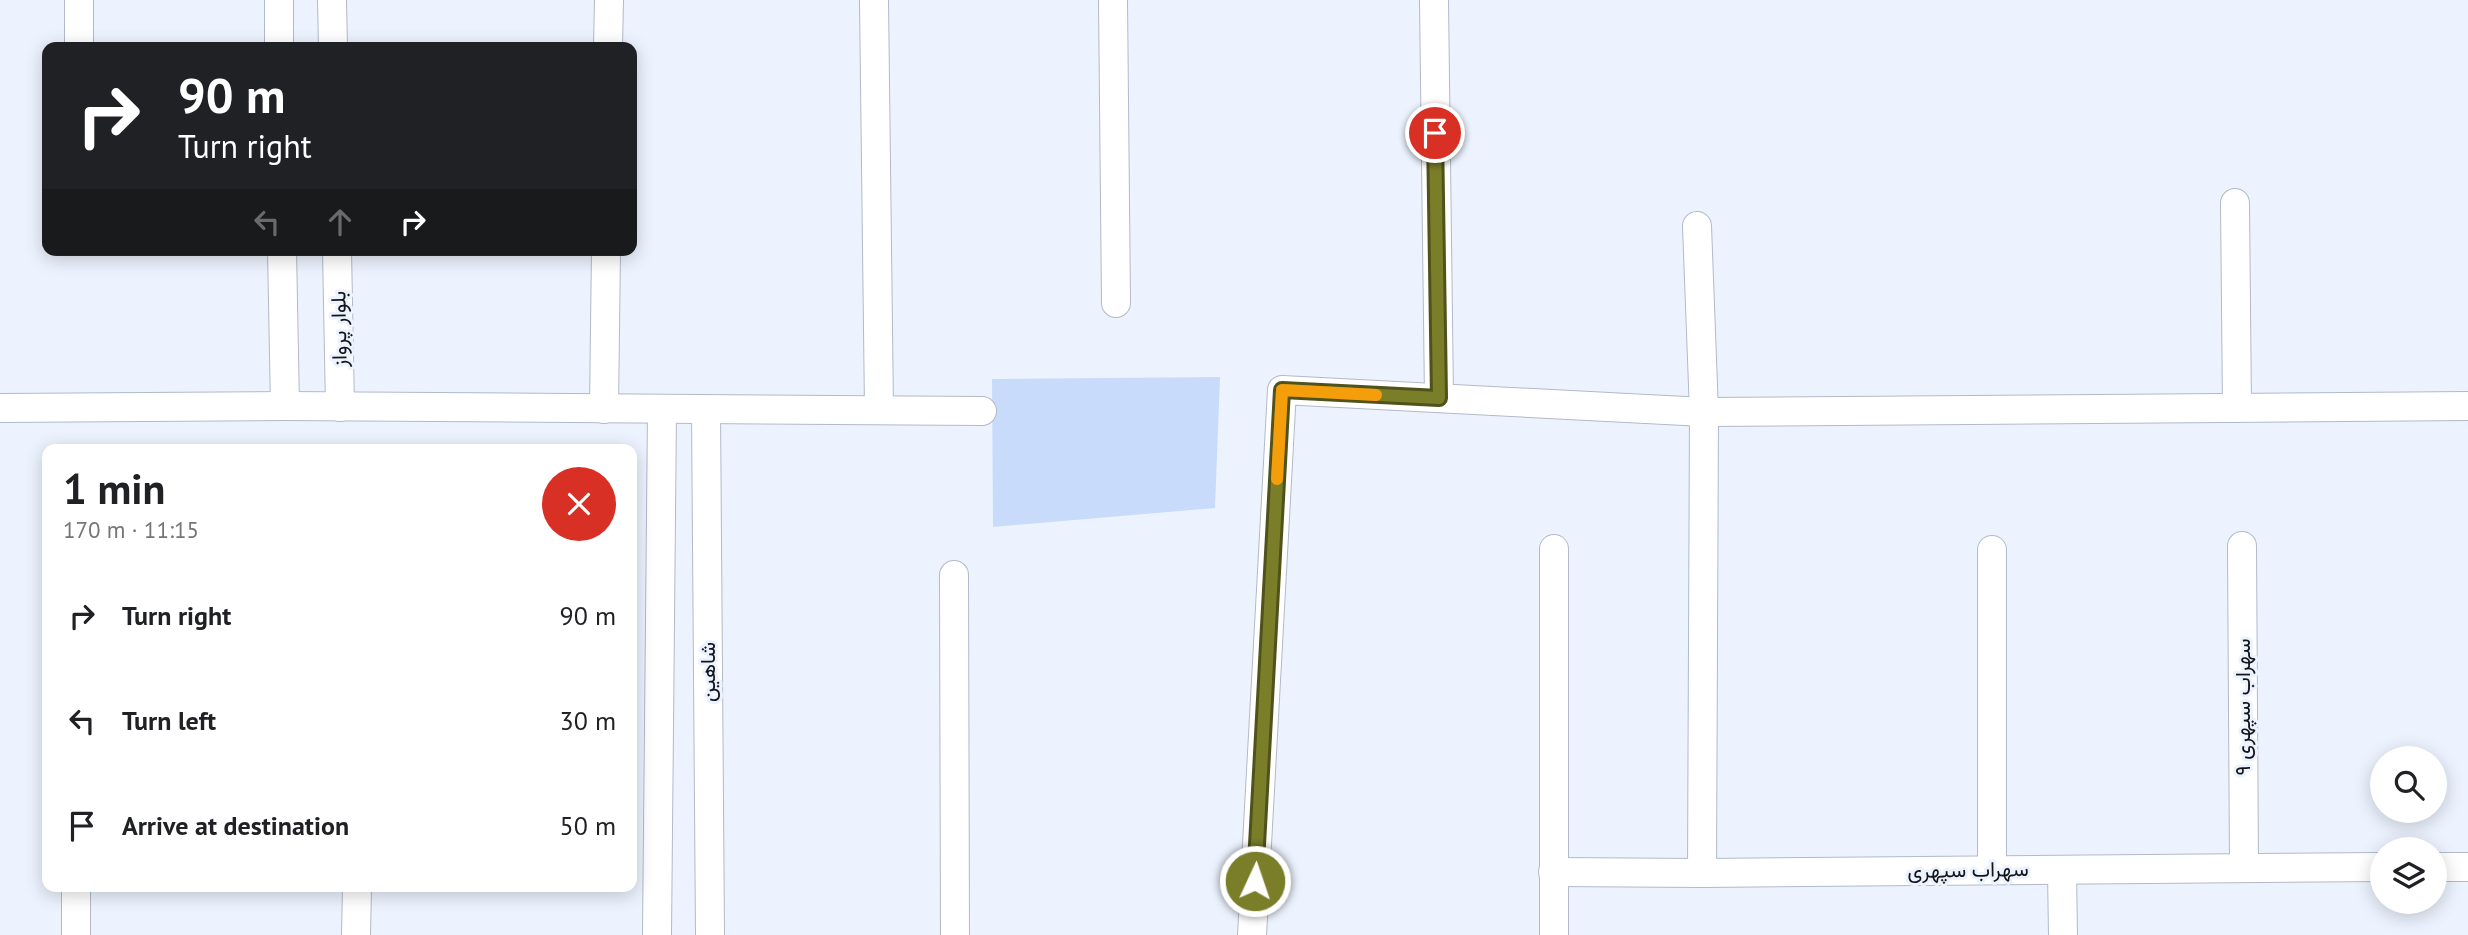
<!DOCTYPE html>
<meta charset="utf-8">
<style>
:root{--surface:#fff;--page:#f2f2f2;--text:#202124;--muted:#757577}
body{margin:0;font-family:"PT Sans",Vazirmatn,sans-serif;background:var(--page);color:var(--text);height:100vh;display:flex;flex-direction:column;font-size:26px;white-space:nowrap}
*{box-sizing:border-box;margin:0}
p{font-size:23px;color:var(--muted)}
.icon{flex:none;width:38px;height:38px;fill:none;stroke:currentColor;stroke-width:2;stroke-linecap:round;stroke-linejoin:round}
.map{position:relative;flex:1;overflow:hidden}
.side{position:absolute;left:42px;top:444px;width:595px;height:448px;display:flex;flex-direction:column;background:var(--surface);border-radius:14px;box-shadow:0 4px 18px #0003}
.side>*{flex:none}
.hud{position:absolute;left:42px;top:42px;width:595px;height:214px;border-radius:14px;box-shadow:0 4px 18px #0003;background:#202124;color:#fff;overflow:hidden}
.buttons{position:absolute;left:2370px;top:746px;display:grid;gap:14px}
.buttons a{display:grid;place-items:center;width:77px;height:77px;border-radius:50%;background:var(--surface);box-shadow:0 4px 18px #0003;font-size:35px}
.pin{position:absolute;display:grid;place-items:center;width:60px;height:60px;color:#fff;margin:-30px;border:4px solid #fff;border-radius:50%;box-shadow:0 2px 7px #0007}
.me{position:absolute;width:77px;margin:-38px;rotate:3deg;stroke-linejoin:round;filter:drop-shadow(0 0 5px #0008)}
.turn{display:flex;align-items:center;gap:24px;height:147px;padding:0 21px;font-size:32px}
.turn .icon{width:91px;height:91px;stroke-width:2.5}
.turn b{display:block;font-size:49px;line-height:60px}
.lanes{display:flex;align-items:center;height:66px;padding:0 21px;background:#0003;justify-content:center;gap:35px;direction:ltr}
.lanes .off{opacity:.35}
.round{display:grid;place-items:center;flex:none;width:74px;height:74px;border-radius:37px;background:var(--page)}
.head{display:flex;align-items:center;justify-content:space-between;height:119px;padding:0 21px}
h1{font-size:42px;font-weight:800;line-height:52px}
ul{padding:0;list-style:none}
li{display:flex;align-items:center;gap:21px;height:105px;padding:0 21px}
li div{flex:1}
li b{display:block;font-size:26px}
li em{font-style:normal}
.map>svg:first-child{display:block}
.green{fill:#c9dbfb}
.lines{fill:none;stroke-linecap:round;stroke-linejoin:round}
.minor-casing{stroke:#b2bac7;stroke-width:30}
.minor{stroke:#fff;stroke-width:28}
.route-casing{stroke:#4f521a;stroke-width:18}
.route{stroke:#7a7e28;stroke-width:12}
.slow{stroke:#f59e0b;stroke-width:12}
.labels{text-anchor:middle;stroke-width:6;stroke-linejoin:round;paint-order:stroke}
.street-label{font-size:21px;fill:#111418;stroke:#ecf3fe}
</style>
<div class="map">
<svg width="2468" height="935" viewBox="0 0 2468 935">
<rect width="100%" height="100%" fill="#ecf3fe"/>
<path class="green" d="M 1220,377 L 1215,508 L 993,527 L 992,379 Z"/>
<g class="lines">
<defs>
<g id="minor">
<path d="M 79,0 L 79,47"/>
<path d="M 279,0 L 279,47"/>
<path d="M 332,0 L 333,47"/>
<path d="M 874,0 L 879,410"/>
<path d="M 1113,0 L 1116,303"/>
<path d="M 1434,0 L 1439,398"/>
<path d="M 608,47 L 609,0"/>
<path d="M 2235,203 L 2237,408"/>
<path d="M 1697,226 L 1704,412 L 1702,873"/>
<path d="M 282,250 L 285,406"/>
<path d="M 337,250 L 340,407"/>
<path d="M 0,408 L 285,406 L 982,411"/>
<path d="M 604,409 L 606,250"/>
<path d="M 706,410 L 710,935"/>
<path d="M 2242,546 L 2244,868"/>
<path d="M 1992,550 L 1992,870"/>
<path d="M 954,575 L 955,935"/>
<path d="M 2434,867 L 2468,867"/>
<path d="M 2062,870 L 2063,935"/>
<path d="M 1553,872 L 1702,873 L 2382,867"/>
<path d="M 76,887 L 76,935"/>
<path d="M 356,935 L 357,887"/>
<path d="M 657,935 L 662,410"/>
<path d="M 1252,935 L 1282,390 L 1704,412 L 2468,406"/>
<path d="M 1554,935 L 1554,549"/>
</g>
</defs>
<use href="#minor" class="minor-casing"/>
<use href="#minor" class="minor"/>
</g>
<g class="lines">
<defs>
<path id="route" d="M 1255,881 L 1282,390 L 1439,398 L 1435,133"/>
</defs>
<use href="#route" class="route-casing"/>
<use href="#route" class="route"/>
<path class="slow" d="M 1277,479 L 1282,390 L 1376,395"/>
</g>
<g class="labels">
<g class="street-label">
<text transform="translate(339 329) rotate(-91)" y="7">بلوار پرواز</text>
<text transform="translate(708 672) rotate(-90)" y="7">شاهین</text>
<text transform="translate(2243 707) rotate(-90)" y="7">سهراب سپهری ۹</text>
<text transform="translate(1968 870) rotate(-1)" y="7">سهراب سپهری</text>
</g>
</g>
</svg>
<div class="buttons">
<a><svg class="icon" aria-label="search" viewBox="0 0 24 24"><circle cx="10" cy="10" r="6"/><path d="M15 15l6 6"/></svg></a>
<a><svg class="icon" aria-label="layers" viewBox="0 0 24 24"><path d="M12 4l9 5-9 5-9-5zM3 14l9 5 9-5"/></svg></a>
</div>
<div class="pin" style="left:1435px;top:133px;background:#d93025"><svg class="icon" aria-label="arrive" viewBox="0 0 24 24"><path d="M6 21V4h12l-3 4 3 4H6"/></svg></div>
<svg class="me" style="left:1255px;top:881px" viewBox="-20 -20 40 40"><circle r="17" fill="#7a7e28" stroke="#fff" stroke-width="3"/><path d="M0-11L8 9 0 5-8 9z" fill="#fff"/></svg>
<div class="hud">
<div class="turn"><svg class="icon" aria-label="right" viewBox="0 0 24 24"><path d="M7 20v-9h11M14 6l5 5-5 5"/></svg><div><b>90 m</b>Turn right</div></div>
<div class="lanes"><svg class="icon off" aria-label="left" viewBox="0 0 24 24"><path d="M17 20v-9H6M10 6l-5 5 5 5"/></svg><svg class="icon off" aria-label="ahead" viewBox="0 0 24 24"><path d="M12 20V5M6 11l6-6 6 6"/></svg><svg class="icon" aria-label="right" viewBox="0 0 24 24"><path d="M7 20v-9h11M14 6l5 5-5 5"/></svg></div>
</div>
<section class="side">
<div class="head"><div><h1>1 min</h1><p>170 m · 11:15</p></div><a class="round" style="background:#d93025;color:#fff"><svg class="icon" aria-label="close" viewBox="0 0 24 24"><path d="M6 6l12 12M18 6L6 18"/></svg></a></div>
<ul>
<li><svg class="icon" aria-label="right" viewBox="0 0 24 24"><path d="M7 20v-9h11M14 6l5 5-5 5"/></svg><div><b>Turn right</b></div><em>90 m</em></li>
<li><svg class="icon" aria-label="left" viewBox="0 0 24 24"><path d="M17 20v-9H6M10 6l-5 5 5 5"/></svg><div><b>Turn left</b></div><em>30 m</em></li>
<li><svg class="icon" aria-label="arrive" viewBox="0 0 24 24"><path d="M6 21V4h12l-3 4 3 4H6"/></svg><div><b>Arrive at destination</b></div><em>50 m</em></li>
</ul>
</section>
</div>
